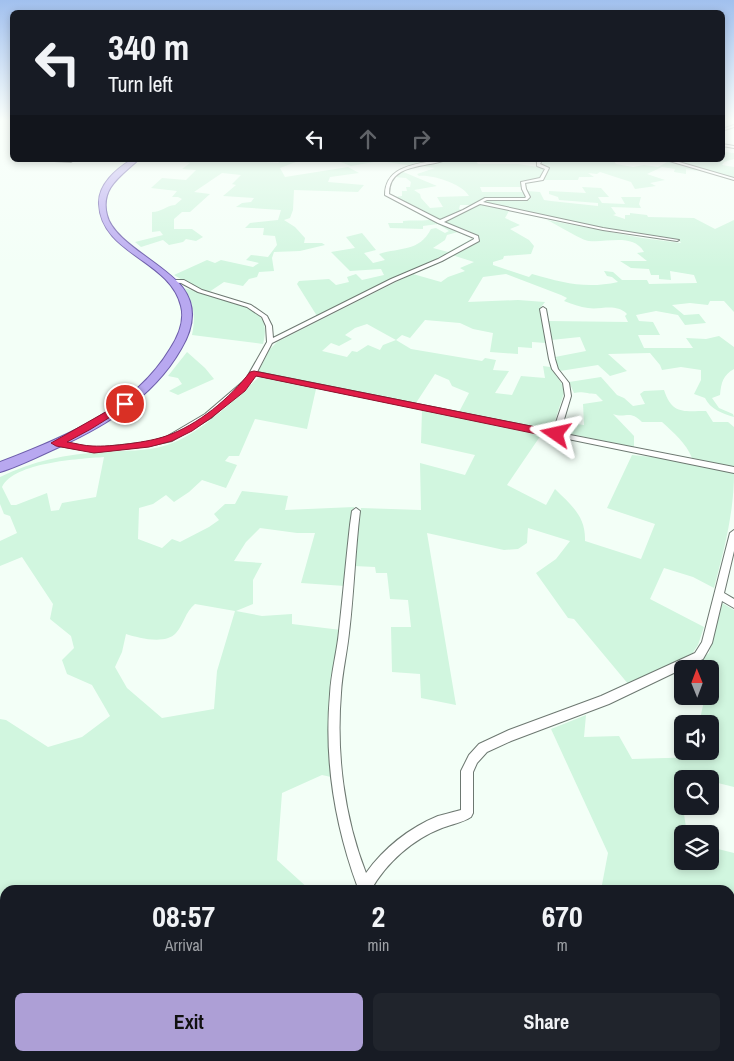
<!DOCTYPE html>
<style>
:root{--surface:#171b24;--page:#20242c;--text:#f1f3f6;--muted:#9ea1a6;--accent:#ad9fd6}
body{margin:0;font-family:"Archivo Narrow",sans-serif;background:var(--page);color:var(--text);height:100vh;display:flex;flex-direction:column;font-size:19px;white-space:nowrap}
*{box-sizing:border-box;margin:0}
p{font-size:16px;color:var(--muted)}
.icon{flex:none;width:28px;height:28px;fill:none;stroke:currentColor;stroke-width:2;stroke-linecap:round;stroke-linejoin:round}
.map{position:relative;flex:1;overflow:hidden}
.sheet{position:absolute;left:0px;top:885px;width:735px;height:176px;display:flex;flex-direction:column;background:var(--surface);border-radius:15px 15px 0 0;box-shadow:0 2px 8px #0003}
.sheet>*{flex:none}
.hud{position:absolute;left:10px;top:10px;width:715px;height:152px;border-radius:8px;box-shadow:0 2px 8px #0003;background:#171b24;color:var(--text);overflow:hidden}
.needle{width:32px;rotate:359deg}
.buttons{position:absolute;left:674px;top:660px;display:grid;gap:10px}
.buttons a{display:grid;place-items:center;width:45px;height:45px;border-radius:8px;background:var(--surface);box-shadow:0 2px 8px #0003;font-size:25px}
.pin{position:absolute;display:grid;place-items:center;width:42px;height:42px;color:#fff;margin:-21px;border:2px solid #fff;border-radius:50%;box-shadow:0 1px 5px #0007}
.me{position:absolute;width:55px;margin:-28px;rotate:281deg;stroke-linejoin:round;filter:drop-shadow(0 0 4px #0008)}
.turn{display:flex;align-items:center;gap:18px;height:105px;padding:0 15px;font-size:22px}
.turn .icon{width:65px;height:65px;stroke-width:2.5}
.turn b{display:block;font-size:35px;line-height:42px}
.lanes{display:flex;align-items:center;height:48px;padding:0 15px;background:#0003;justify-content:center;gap:25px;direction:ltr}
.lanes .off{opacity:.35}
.eta{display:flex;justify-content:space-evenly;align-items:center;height:85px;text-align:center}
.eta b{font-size:30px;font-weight:700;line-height:35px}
.cta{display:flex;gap:10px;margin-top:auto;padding:10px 15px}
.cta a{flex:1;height:58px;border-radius:8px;background:var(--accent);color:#111;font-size:20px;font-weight:700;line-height:58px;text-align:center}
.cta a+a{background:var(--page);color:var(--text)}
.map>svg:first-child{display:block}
.green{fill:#d1f6df;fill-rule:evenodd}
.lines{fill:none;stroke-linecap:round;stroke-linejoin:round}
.street-casing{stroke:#6d7871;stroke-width:2}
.secondary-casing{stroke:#6d7871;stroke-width:2}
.primary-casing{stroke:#6c5daa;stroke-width:2}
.street{fill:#fff;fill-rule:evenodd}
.secondary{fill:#dbd4f8;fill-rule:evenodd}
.primary{fill:#b8a8f0;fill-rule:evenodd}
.route{fill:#e11d48;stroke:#92132f}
</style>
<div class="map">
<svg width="734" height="1061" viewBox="0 0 734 1061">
<rect width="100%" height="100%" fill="#f3fff7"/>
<g class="green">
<path d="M 723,152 L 734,153 L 734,159 L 724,162 L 722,165 L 734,167 L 734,178 L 671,160 L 722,160 Z"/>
<path d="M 187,160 L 244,160 L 278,163 L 282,160 L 301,160 L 280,168 L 285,177 L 348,167 L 359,173 L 330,177 L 328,182 L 364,185 L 358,192 L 294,190 L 293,210 L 290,218 L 284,220 L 295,227 L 305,238 L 304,243 L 322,243 L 325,245 L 300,251 L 274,252 L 272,258 L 274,271 L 259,272 L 257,277 L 249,279 L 243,286 L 224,282 L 209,292 L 191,285 L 174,275 L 207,260 L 215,263 L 221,260 L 253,267 L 259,263 L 246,260 L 251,255 L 268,257 L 277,245 L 275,236 L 263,235 L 264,228 L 245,228 L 250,223 L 278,220 L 281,210 L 236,207 L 242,203 L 251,202 L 254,198 L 223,196 L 236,185 L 232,184 L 241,175 L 222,173 L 194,192 L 210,194 L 190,212 L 182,212 L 174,219 L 174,229 L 192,229 L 203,237 L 196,241 L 186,239 L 183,242 L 169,245 L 163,240 L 141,247 L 135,242 L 163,235 L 160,231 L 152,232 L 152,212 C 162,212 165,206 175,205 L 182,199 L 178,197 L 172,197 L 177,191 L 151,188 L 162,178 L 186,180 L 196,170 L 182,169 L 190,163 L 184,162 Z"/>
<path d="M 335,160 L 441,160 L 413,166 L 380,161 L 351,166 Z"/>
<path d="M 449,160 L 475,160 L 478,164 L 518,164 L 545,168 L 540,179 L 521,181 L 521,187 L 480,187 L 482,192 L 523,192 L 526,197 L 489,197 L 475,205 L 460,205 L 459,209 L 464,211 L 440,221 L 395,197 L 402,196 L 402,191 L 407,191 L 406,187 L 410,187 L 411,182 L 406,178 L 394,177 L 401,171 L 437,186 L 414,190 L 420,194 L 421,198 L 430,208 L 443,207 L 437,197 L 469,196 C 463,184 431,174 419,176 L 417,174 L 435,168 L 421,166 Z"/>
<path d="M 538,160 L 613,160 L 616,164 L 633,167 L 644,165 L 658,167 L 669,161 L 699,171 L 686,169 L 686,174 L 674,172 L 675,169 L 662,167 L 647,174 L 665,180 L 650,183 L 656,186 L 635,189 L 631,182 L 600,172 L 597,174 L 588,173 L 594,177 L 579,177 L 578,180 L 544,180 L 549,167 L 539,165 Z"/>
<path d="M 582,187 L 601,188 L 609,197 L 598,197 L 602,203 L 625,204 L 621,197 L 641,197 L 639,204 L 641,208 L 611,207 L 616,214 L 613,215 L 625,219 L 625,215 L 630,215 L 630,213 L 647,215 L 648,217 L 694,218 L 715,229 L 734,220 L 734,312 L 724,301 L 710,301 L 708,305 L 690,303 L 672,305 L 684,315 L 699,314 L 706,323 L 685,325 L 678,315 L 656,311 L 636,315 L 639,321 L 653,322 L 660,335 L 638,335 L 644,348 L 693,348 L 686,338 L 706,339 L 719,336 L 734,347 L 734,369 C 723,375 721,383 720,395 L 712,398 L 719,408 L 733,414 L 734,417 C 723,414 710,409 705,398 L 694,394 L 701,380 L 701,370 L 681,367 L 662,370 L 660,365 L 650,353 L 608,354 L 627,371 L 610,376 L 598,365 L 560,371 L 557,367 L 555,357 L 586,351 L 580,337 L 551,340 L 548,321 L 628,322 L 625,316 L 627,314 C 616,303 601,310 588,308 C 580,307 572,304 564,301 L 567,298 L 561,295 L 506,274 L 483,277 L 468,302 L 518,300 L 545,302 L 541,307 L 546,343 L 532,342 L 532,348 L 518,347 L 518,354 L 490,352 L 493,333 L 473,329 L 460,323 L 425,320 L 410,338 L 402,335 L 396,340 L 411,349 L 482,361 L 485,358 L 496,360 L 493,370 L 509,371 L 495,393 L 512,395 L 521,376 L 545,378 L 543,366 L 550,367 L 562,384 L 564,393 L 552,430 L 459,412 L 469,393 L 452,386 L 449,380 L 435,374 L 416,403 L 258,372 L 270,349 L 277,342 L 396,282 L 413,274 L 441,282 L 448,277 L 465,271 L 460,268 L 474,262 L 452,255 L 477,241 L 479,237 L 469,231 L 443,222 L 480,204 L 509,211 L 505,218 L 520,225 L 510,229 L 529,240 L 534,246 L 531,254 L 504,256 L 503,259 L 493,262 L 493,265 L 529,277 L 532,274 C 563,283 586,289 618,282 L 612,277 L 607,276 L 604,271 L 613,272 L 622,280 L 647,280 L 649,284 L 697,283 L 694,275 L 670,271 L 671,280 L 659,279 L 659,275 L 651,275 L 649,269 L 631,268 L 620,261 L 647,261 L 637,253 L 644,252 C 633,233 607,243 589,241 C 583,241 556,224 547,220 L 642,238 L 681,243 L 679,240 L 657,238 L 558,220 L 528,211 L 483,203 C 492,195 516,202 529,199 L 531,198 L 527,191 L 540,192 L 544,200 L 551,201 L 598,206 L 598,203 L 559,200 L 558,197 L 549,194 L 549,191 L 586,193 ZM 367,324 L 396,340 L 383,345 L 380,350 L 368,345 L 357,352 L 352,351 L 347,357 L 322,351 L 331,343 L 339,346 L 352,339 L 345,335 L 355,328 Z"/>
<path d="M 426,217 L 470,234 L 475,239 L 435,260 L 317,316 L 297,284 L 299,281 L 329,279 L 336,285 L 349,282 L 347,277 L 356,274 L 362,280 L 384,275 L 381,269 L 350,271 L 331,252 L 355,248 L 346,237 L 362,233 L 376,250 L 364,253 L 373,263 L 385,260 L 379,254 C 401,247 419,252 431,229 L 436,228 L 445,233 L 449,231 L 438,224 L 423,226 L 423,229 L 390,228 L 388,223 L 403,223 L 403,221 C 412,220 420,221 429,220 ZM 458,232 L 473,238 L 448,252 L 433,248 L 445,240 L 447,235 Z"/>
<path d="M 184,288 C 203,294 255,303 263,321 C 266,329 265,336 263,344 L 192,335 C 196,314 194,307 184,288 Z"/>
<path d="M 187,352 L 205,368 L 214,379 L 178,395 L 169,391 L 182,384 L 178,378 L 168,376 Z"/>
<path d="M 259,377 L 316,389 L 307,429 L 255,419 L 239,456 L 229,456 L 225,461 L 237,465 L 226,488 L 202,480 L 189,492 L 174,502 L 166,495 L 153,504 L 139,508 L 138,539 L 162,548 L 172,539 L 180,542 L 209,527 L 219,520 L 214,514 L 225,504 L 235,504 L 242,491 L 288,496 L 285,510 L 354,507 L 345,586 L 301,583 L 315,533 L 297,533 L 260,528 L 246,542 L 234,561 L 262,563 L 253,580 L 253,604 L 236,611 L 262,616 L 292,614 L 292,624 L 341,630 L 329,731 L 331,777 L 322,775 L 282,793 L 277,860 L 310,890 L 5,890 L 5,1056 L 309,1056 L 307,1061 L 0,1061 L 0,719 L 6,720 L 48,747 L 82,737 L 110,716 L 92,685 L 67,674 L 62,660 L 74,648 L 71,636 L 50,619 L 53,604 L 22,557 L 0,566 L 0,541 L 17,533 L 10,516 L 4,514 L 0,504 L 0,477 C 32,461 67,454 103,452 C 125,450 146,452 167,445 C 201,434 233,400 259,377 ZM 104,457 L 96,497 L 62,503 L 59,510 L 51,511 L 47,493 L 16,505 L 11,505 L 2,487 C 15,462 78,459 104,457 ZM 195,604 L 235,611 L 217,671 L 214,709 L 162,718 L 127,688 L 115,667 L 122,652 L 126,634 C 139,638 165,645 176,633 C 184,624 185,612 195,604 Z"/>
<path d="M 601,377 L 617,395 L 624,398 L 633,406 L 645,404 L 640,394 L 644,391 L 664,390 C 672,415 684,411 706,411 L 713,422 L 728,422 L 734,427 L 734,467 L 692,458 C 686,443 674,433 662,422 L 642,422 C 629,409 626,419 613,414 L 634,436 L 634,447 L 561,432 L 563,422 L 584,425 L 583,404 L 603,401 L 596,394 C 587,394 583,391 574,393 L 569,382 Z"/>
<path d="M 422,410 L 541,435 L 507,485 L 546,505 L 555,489 C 571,505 586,516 585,541 L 641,559 L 655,524 L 607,508 L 632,455 L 662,458 L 734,473 C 734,513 724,550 714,588 L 693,577 L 664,568 L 650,599 L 704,627 L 698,645 L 692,654 L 629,685 L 574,619 L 568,618 L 536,573 L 556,559 L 570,541 L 528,528 L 527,543 L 518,549 L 504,550 L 427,533 L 456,705 L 421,698 L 420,674 L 392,672 L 391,627 L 411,627 L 408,600 L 390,599 L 387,573 L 376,573 L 375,567 L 354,566 L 355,537 L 361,508 L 421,510 L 420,463 L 465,475 L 475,455 L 421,443 Z"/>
<path d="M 722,603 L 734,610 L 734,787 L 710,781 L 710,779 L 678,774 L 687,834 L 682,834 L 682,861 L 710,861 L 710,847 L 734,853 L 734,1061 L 515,1061 L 516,1056 L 730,1056 L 730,890 L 601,890 L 608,853 L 551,729 L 586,715 L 584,737 L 619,736 L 632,759 L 699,757 L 699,751 L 710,751 L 710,724 L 699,724 L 705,696 L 710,696 L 710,669 L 697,669 L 692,666 L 709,653 Z"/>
</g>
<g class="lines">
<defs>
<g id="street">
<path d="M 734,125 L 734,127 L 722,131 L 722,129 Z"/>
<path d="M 722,144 L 734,146 L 734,148 L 722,146 Z"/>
<path d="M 438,160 L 446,160 C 425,168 389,163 389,194 L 440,220 L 463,210 L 485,198 L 525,198 L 526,197 L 522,189 L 521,182 L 540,178 L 545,169 L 537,166 L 537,162 L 534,160 L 538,160 L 541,162 L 540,164 L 549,168 L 543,180 L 525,183 L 526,189 L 530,197 L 527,200 L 487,200 L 483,202 L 603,228 L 679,240 L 677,241 L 603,230 L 480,204 L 444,222 L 478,236 L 479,241 L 442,261 L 395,281 L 272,343 L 257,372 L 553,431 L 565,396 L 563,383 L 552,369 L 549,359 L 540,309 L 543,307 L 546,309 L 555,359 L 558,369 L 569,383 L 571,396 L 560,433 L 734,467 L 734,473 L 255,375 L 251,381 L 211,418 L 172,441 L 149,446 L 95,452 L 53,445 L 52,443 L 53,441 L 56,441 L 95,448 L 149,442 L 166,437 L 205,414 L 246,379 L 267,342 L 266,326 L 262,317 L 247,307 L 198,292 L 181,283 L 168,282 L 168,280 L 184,280 L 202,290 L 251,305 L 267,316 L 272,326 L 273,338 L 391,279 L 438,259 L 474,239 L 474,238 L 438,223 L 385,195 C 385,166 416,164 438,160 Z"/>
<path d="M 666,160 L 672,160 L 734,178 L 734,180 Z"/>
<path d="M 356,508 L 360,511 C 355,551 354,592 349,633 C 347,653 342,673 341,693 C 336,753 344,817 366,873 C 384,848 409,828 438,816 C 446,814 453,812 461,810 L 461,771 L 469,755 L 479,744 L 509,730 L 601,696 L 695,653 L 702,642 L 730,533 L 734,530 L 734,551 L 724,593 L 734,599 L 734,608 L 722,601 L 712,643 L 703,659 L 609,704 L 511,741 L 487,752 L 477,763 L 473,772 L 473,813 L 471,817 C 462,823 452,824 442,828 C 413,839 386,863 371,890 L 357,890 L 358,888 C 335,826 324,760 330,694 C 331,673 337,652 339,631 C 343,595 346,560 350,525 L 352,511 Z"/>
<path d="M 313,1056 L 331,1056 L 333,1061 L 313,1061 Z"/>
</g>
<path id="secondary" d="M 38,160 L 74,160 L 71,162 Z"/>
<path id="primary" d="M 131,160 L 138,160 C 121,176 100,188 107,215 C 113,242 165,264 183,288 C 197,307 193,329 181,349 C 152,400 99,430 46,453 C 31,460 16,467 0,472 L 0,462 C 63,438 134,409 170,349 C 178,337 185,321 181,306 C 170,260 101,254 99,204 C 98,185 116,169 131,160 Z"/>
</defs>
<use href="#street" class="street-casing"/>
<use href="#secondary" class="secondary-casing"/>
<use href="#primary" class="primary-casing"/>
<use href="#street" class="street"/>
<use href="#secondary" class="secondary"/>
<use href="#primary" class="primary"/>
</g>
<linearGradient id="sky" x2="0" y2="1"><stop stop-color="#a1c0ee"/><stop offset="0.45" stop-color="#fafffb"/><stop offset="1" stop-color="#fafffb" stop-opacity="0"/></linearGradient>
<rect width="734" height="268" fill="url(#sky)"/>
<path class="route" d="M 254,371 L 556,431 L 560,434 L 556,438 L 256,376 L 245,391 L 211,418 L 192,431 L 172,441 L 149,447 L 94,453 L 56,446 L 51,443 L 125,401 L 130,404 L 128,406 L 91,429 L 67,442 C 75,443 84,446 93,446 C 110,447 150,442 166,436 C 198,425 230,398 250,372 Z"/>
</svg>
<div class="buttons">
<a><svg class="needle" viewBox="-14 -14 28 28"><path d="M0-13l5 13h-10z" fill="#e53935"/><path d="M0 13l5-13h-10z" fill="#9ea1a6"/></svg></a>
<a><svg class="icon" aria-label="sound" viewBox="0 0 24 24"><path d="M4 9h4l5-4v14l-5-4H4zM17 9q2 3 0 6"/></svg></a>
<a><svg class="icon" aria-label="search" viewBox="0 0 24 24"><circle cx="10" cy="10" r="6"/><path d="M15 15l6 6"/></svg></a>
<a><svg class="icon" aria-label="layers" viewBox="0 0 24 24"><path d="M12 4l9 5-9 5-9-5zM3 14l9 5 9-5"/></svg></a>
</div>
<div class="pin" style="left:125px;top:404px;background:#d93025"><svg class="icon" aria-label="arrive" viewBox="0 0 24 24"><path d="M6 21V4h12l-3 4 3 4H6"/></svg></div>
<svg class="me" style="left:556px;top:434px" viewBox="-20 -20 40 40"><path d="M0-17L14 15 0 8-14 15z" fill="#e11d48" stroke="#fff" stroke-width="4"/></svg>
<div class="hud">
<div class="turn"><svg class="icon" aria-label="left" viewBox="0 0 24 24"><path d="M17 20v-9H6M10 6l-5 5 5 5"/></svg><div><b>340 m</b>Turn left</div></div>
<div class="lanes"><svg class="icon" aria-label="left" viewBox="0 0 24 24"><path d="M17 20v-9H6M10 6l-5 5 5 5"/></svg><svg class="icon off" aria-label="ahead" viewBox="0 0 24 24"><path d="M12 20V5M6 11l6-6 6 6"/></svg><svg class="icon off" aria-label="right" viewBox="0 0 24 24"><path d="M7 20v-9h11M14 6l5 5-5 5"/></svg></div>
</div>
<section class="sheet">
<div class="eta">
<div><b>08:57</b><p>Arrival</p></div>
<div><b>2</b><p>min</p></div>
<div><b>670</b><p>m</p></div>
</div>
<div class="cta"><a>Exit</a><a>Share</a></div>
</section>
</div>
